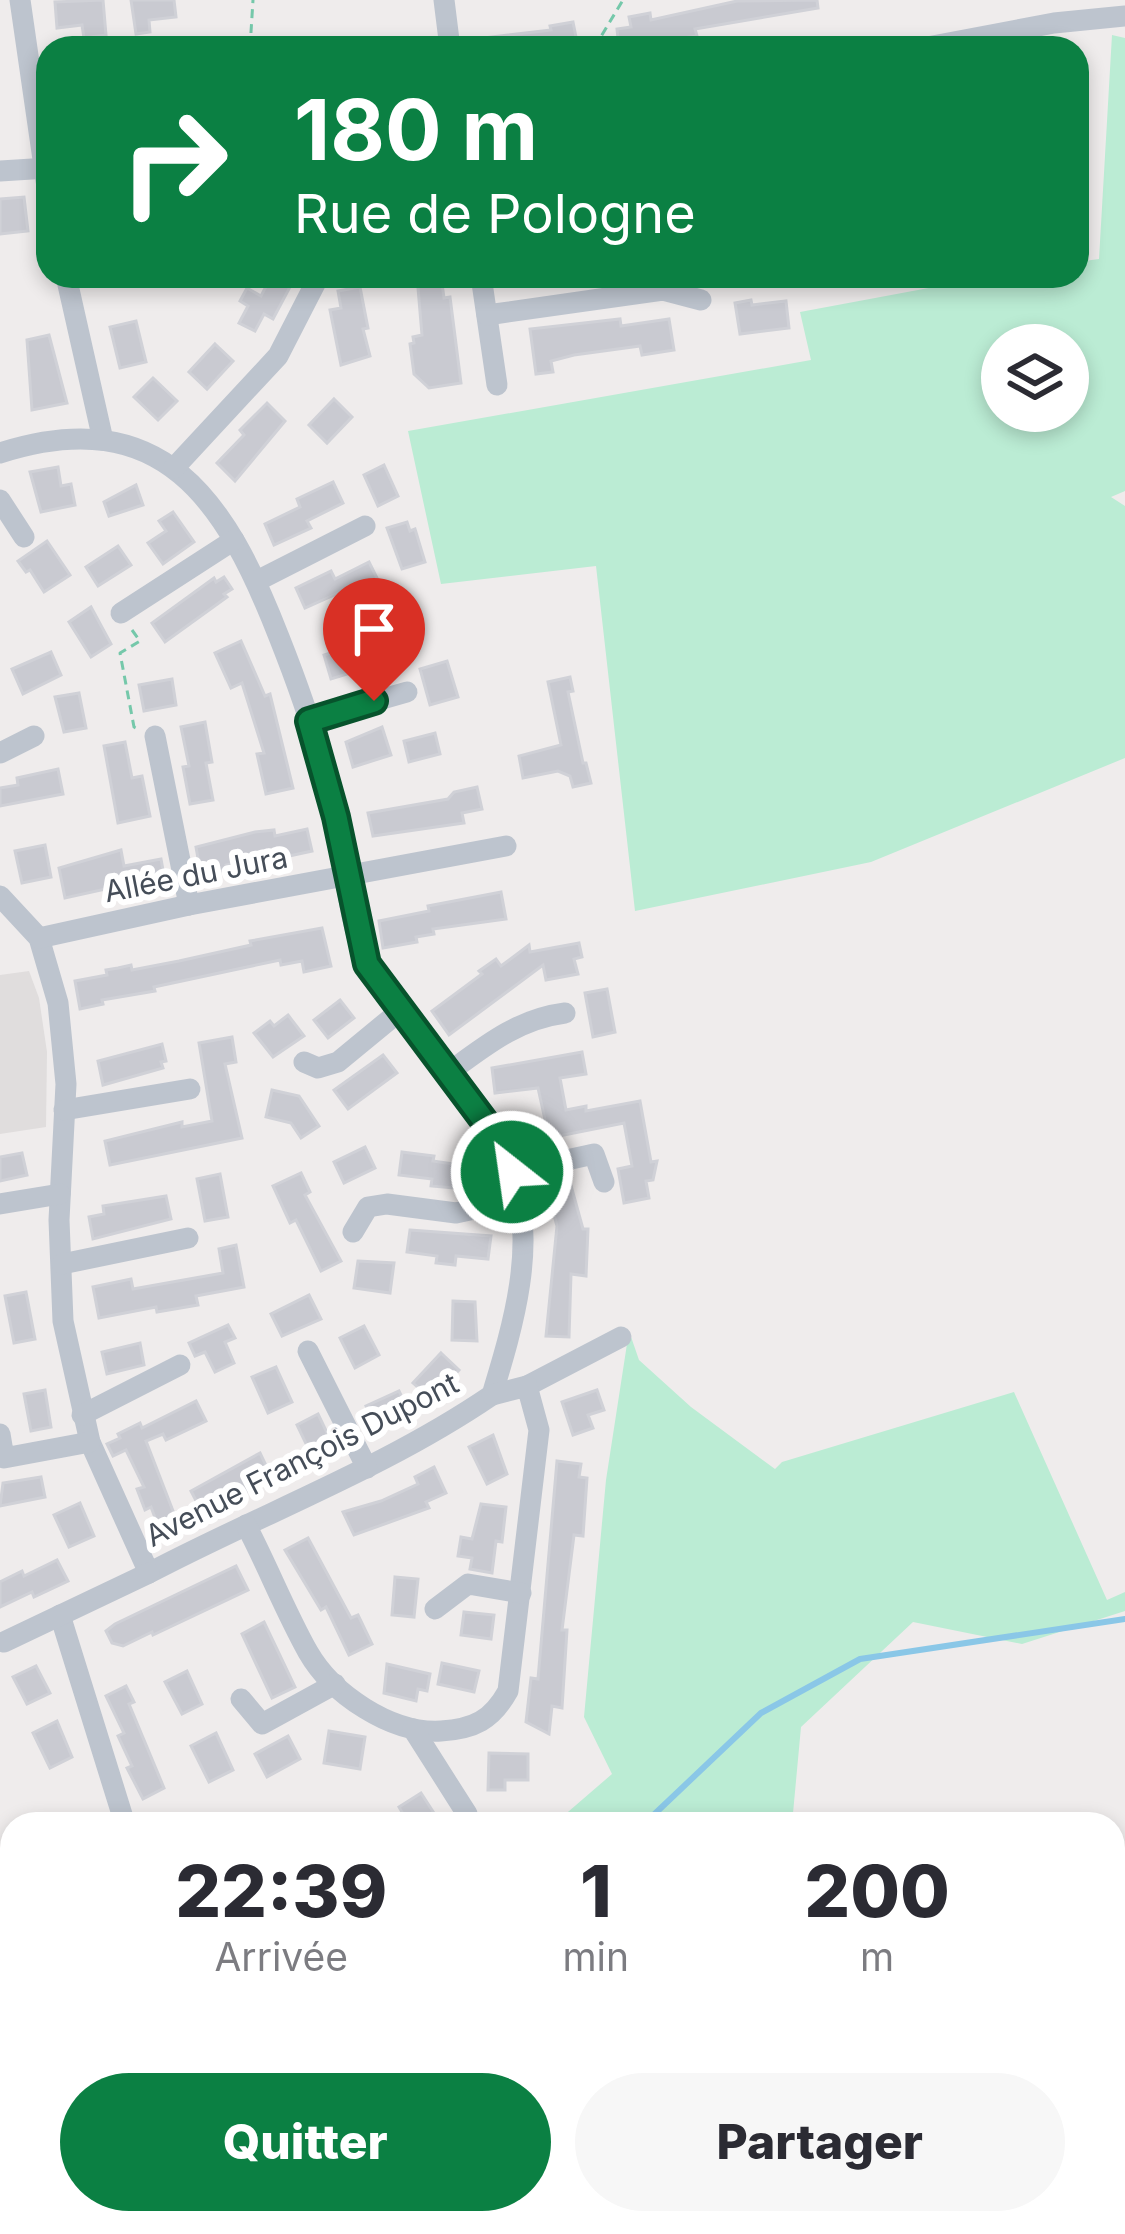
<!DOCTYPE html>
<html lang="fr">
<meta charset="utf-8">
<style>
:root{--surface:#fff;--page:#f7f7f7;--text:#2b2b33;--muted:#7c7c81;--accent:#0b8043}
body{margin:0;font-family:Inter,sans-serif;background:var(--page);color:var(--text);height:100vh;display:flex;flex-direction:column;font-size:45px;white-space:nowrap}
*{box-sizing:border-box;margin:0}
p{font-size:39px;color:var(--muted)}
.icon{flex:none;width:66px;height:66px;fill:none;stroke:currentColor;stroke-width:2;stroke-linecap:round;stroke-linejoin:round}
.map{position:relative;flex:1;overflow:hidden}
.side{position:absolute;left:0px;top:1812px;width:1125px;height:423px;display:flex;flex-direction:column;background:var(--surface);border-radius:36px 36px 0 0;box-shadow:0 6px 18px #0003}
.side>*{flex:none}
.guide{position:absolute;left:36px;top:36px;width:1053px;height:252px;border-radius:36px;box-shadow:0 6px 18px #0003;background:#0b8043;color:#fff;overflow:hidden}
.fabs{position:absolute;left:981px;top:324px;display:grid;gap:24px}
.fabs a{display:grid;place-items:center;width:108px;height:108px;border-radius:50%;background:var(--surface);box-shadow:0 6px 18px #0003;font-size:60px}
.pin{position:absolute;display:grid;place-items:center;width:102px;height:102px;color:#fff;margin:-123px -51px;border-radius:50% 50% 50% 0;rotate:-45deg;box-shadow:0 0 12px #0007}
.pin .icon{rotate:45deg}
.me{position:absolute;width:132px;margin:-66px;rotate:330deg;stroke-linejoin:round;filter:drop-shadow(0 0 9px #0008)}
.turn{display:flex;align-items:center;gap:42px;height:252px;padding:0 60px;font-size:54px}
.turn .icon{width:156px;height:156px;stroke-width:2.5}
.turn b{display:block;font-size:84px;line-height:102px}
.eta{display:flex;justify-content:space-evenly;align-items:center;height:204px;text-align:center}
.eta b{font-size:72px;font-weight:800;line-height:84px}
.cta{display:flex;gap:24px;margin-top:auto;padding:24px 60px}
.cta a{flex:1;height:138px;border-radius:72px;background:var(--accent);color:#fff;font-size:48px;font-weight:800;line-height:138px;text-align:center}
.cta a+a{background:var(--page);color:var(--text)}
.map>svg:first-child{display:block}
.education{fill:#e0dddd}
.green{fill:#bbecd4;fill-rule:evenodd}
.lines{fill:none;stroke-linecap:round;stroke-linejoin:round}
.stream{stroke:#8ac7e7;stroke-width:6}
.building{fill:#c9cad1;stroke:#d0d1d7;stroke-width:3}
.path{stroke:#75c8aa;stroke-width:3;stroke-dasharray:9 6;stroke-linecap:butt}
.minor{stroke:#bdc4ce;stroke-width:21}
.route-casing{stroke:#07532c;stroke-width:30}
.route{stroke:#0b8043;stroke-width:21}
.labels{text-anchor:middle;stroke-width:12;stroke-linejoin:round;paint-order:stroke}
.street-label{font-size:30px;fill:#454d58;stroke:#fff}
</style>
<div class="map">
<svg width="1125" height="2234" viewBox="0 0 1125 2234">
<rect width="100%" height="100%" fill="#efecec"/>
<path class="education" d="M 29,971 L 39,998 L 47,1052 L 46,1127 L 0,1134 L 0,975 Z"/>
<g class="green">
<path d="M 1112,35 L 1125,38 L 1125,491 L 1111,497 L 1125,506 L 1125,758 L 871,862 L 635,911 L 596,566 L 441,584 L 408,431 L 811,360 L 800,312 L 993,276 L 1077,276 L 1077,262 L 1099,259 ZM 1002,345 L 1068,345 L 1068,411 L 1002,411 Z"/>
<path d="M 629,1331 L 639,1360 L 691,1407 L 775,1469 L 782,1462 L 1014,1392 L 1107,1600 L 1125,1592 L 1125,1611 L 1022,1644 L 913,1622 L 801,1727 L 792,1824 L 554,1824 L 612,1774 L 584,1717 L 606,1480 Z"/>
<path d="M 151,2223 L 354,2223 L 360,2234 L 151,2234 Z"/>
</g>
<g class="lines">
<g class="stream">
<path d="M 644,1824 L 761,1713 L 860,1659 L 1125,1619"/>
<path d="M 0,2198 L 12,2193"/>
</g>
</g>
<g class="building">
<path d="M 103,0 L 106,35 L 84,38 L 82,25 L 57,28 L 55,2 Z"/>
<path d="M 131,0 L 174,0 L 176,17 L 149,20 L 150,32 L 136,34 Z"/>
<path d="M 817,0 L 818,8 L 695,29 L 697,36 L 619,47 L 617,29 L 631,27 L 629,17 L 650,13 L 651,20 L 737,1 Z"/>
<path d="M 573,22 L 577,42 L 554,48 L 468,48 L 467,40 L 551,30 L 550,26 Z"/>
<path d="M 24,197 L 28,231 L 0,234 L 0,199 Z"/>
<path d="M 417,276 L 441,276 L 444,298 L 450,297 L 461,383 L 429,388 L 414,374 L 410,344 L 414,343 L 413,337 L 422,335 Z"/>
<path d="M 271,277 L 290,287 L 273,319 L 264,314 L 255,331 L 239,323 L 248,306 L 240,301 L 247,288 L 261,296 Z"/>
<path d="M 360,287 L 368,328 L 363,329 L 370,356 L 341,365 L 330,310 L 341,308 L 338,291 Z"/>
<path d="M 751,300 L 752,305 L 786,301 L 789,328 L 740,334 L 735,303 Z"/>
<path d="M 620,319 L 621,326 L 669,319 L 674,350 L 642,355 L 640,346 L 574,355 L 551,361 L 553,372 L 536,374 L 530,329 Z"/>
<path d="M 136,321 L 146,362 L 120,368 L 110,327 Z"/>
<path d="M 49,335 L 67,403 L 32,410 L 27,340 Z"/>
<path d="M 215,344 L 233,361 L 207,389 L 189,372 Z"/>
<path d="M 153,378 L 177,401 L 158,420 L 134,397 Z"/>
<path d="M 334,399 L 352,417 L 327,443 L 309,425 Z"/>
<path d="M 267,403 L 285,421 L 235,481 L 217,463 L 244,435 L 240,430 Z"/>
<path d="M 384,465 L 398,496 L 378,506 L 364,475 Z"/>
<path d="M 58,467 L 61,486 L 71,484 L 75,505 L 41,512 L 30,472 Z"/>
<path d="M 333,482 L 343,503 L 307,521 L 311,528 L 274,545 L 265,524 L 300,507 L 297,499 Z"/>
<path d="M 136,485 L 143,505 L 109,516 L 104,502 Z"/>
<path d="M 173,512 L 194,542 L 163,564 L 148,543 L 166,531 L 159,521 Z"/>
<path d="M 407,522 L 410,531 L 415,529 L 425,562 L 402,569 L 387,528 Z"/>
<path d="M 47,541 L 70,575 L 44,592 L 30,570 L 26,572 L 18,561 Z"/>
<path d="M 118,546 L 131,565 L 98,586 L 86,567 Z"/>
<path d="M 369,562 L 379,582 L 345,599 L 341,592 L 305,608 L 296,588 L 331,571 L 335,579 Z"/>
<path d="M 224,577 L 232,589 L 224,594 L 227,597 L 165,642 L 152,623 L 214,578 L 216,582 Z"/>
<path d="M 91,607 L 111,644 L 91,657 L 69,622 Z"/>
<path d="M 400,631 L 407,656 L 331,679 L 324,655 Z"/>
<path d="M 241,641 L 265,696 L 270,694 L 293,788 L 266,794 L 257,754 L 264,753 L 242,683 L 231,688 L 215,653 Z"/>
<path d="M 51,652 L 61,675 L 23,694 L 12,669 Z"/>
<path d="M 447,661 L 458,697 L 430,705 L 420,669 Z"/>
<path d="M 570,677 L 573,691 L 568,692 L 583,763 L 586,763 L 591,783 L 573,787 L 570,776 L 558,771 L 523,778 L 519,756 L 561,745 L 548,682 Z"/>
<path d="M 172,679 L 176,705 L 144,711 L 139,685 Z"/>
<path d="M 79,693 L 86,728 L 64,732 L 55,697 Z"/>
<path d="M 205,722 L 212,762 L 206,763 L 213,800 L 190,804 L 183,767 L 189,766 L 181,727 Z"/>
<path d="M 382,727 L 391,755 L 353,767 L 346,742 Z"/>
<path d="M 435,733 L 440,754 L 409,762 L 404,741 Z"/>
<path d="M 125,742 L 132,778 L 142,776 L 150,816 L 118,823 L 104,746 Z"/>
<path d="M 58,769 L 63,794 L 0,806 L 0,788 L 18,785 L 17,778 Z"/>
<path d="M 477,787 L 482,809 L 462,813 L 464,823 L 373,836 L 368,813 L 448,799 L 454,792 Z"/>
<path d="M 307,829 L 312,851 L 271,860 L 270,855 L 254,858 L 226,865 L 227,870 L 201,875 L 196,847 L 255,832 L 274,830 L 275,836 Z"/>
<path d="M 45,845 L 51,877 L 22,883 L 15,851 Z"/>
<path d="M 121,850 L 124,866 L 161,859 L 165,881 L 137,886 L 137,882 L 65,898 L 59,868 Z"/>
<path d="M 501,892 L 506,919 L 433,929 L 434,934 L 416,937 L 417,942 L 383,948 L 379,921 L 429,911 L 428,906 Z"/>
<path d="M 322,928 L 331,966 L 304,972 L 302,961 L 281,965 L 280,960 L 154,987 L 155,991 L 102,1000 L 103,1004 L 80,1009 L 75,981 L 107,975 L 106,970 L 118,968 L 131,965 L 132,970 L 179,961 L 251,945 L 250,941 Z"/>
<path d="M 579,943 L 582,957 L 574,959 L 578,974 L 546,980 L 543,965 L 449,1035 L 432,1011 L 482,974 L 479,971 L 496,959 L 501,966 L 529,945 L 530,952 Z"/>
<path d="M 607,989 L 615,1032 L 593,1037 L 585,993 Z"/>
<path d="M 340,1000 L 354,1018 L 328,1038 L 314,1020 Z"/>
<path d="M 288,1015 L 304,1036 L 273,1057 L 254,1033 L 270,1021 L 274,1026 Z"/>
<path d="M 232,1037 L 236,1062 L 225,1064 L 242,1138 L 110,1165 L 105,1141 L 182,1122 L 182,1127 L 212,1121 L 199,1043 Z"/>
<path d="M 162,1044 L 166,1061 L 161,1062 L 163,1068 L 103,1085 L 98,1061 Z"/>
<path d="M 582,1052 L 586,1074 L 560,1078 L 566,1110 L 586,1106 L 586,1111 L 640,1101 L 651,1162 L 657,1161 L 653,1180 L 646,1181 L 649,1198 L 624,1203 L 618,1169 L 632,1166 L 624,1123 L 549,1138 L 538,1088 L 495,1093 L 492,1068 Z"/>
<path d="M 383,1055 L 397,1073 L 348,1109 L 334,1090 Z"/>
<path d="M 272,1090 L 299,1096 L 319,1126 L 301,1138 L 291,1123 L 266,1117 Z"/>
<path d="M 365,1147 L 375,1168 L 344,1183 L 334,1162 Z"/>
<path d="M 402,1152 L 434,1156 L 433,1161 L 467,1166 L 464,1189 L 431,1186 L 432,1179 L 399,1175 Z"/>
<path d="M 22,1153 L 27,1175 L 0,1181 L 0,1157 Z"/>
<path d="M 301,1173 L 310,1192 L 305,1195 L 341,1261 L 321,1271 L 296,1220 L 290,1223 L 273,1186 Z"/>
<path d="M 220,1174 L 228,1217 L 205,1221 L 197,1179 Z"/>
<path d="M 570,1182 L 583,1229 L 588,1229 L 586,1276 L 571,1274 L 569,1337 L 546,1336 L 557,1226 L 546,1186 Z"/>
<path d="M 166,1196 L 171,1219 L 93,1239 L 89,1217 L 104,1214 L 103,1206 Z"/>
<path d="M 410,1230 L 491,1236 L 488,1259 L 456,1256 L 455,1265 L 436,1263 L 437,1256 L 407,1252 Z"/>
<path d="M 236,1245 L 244,1287 L 196,1296 L 198,1305 L 157,1312 L 156,1307 L 99,1318 L 93,1287 L 131,1279 L 133,1289 L 223,1273 L 219,1249 Z"/>
<path d="M 358,1261 L 394,1263 L 390,1293 L 354,1288 Z"/>
<path d="M 26,1292 L 35,1339 L 14,1343 L 5,1296 Z"/>
<path d="M 309,1295 L 321,1319 L 282,1336 L 271,1314 Z"/>
<path d="M 453,1301 L 475,1302 L 477,1341 L 452,1340 Z"/>
<path d="M 228,1325 L 235,1338 L 225,1342 L 234,1363 L 215,1372 L 205,1352 L 195,1356 L 189,1343 Z"/>
<path d="M 364,1326 L 379,1355 L 355,1368 L 340,1338 Z"/>
<path d="M 140,1343 L 144,1365 L 107,1374 L 102,1352 Z"/>
<path d="M 441,1353 L 459,1370 L 431,1399 L 413,1383 Z"/>
<path d="M 276,1367 L 292,1402 L 268,1413 L 252,1377 Z"/>
<path d="M 45,1390 L 51,1427 L 31,1431 L 24,1394 Z"/>
<path d="M 597,1390 L 604,1410 L 588,1415 L 593,1428 L 573,1435 L 562,1402 Z"/>
<path d="M 399,1391 L 409,1412 L 376,1428 L 366,1406 Z"/>
<path d="M 196,1401 L 206,1421 L 166,1440 L 163,1434 L 146,1441 L 178,1524 L 160,1531 L 151,1507 L 145,1510 L 137,1489 L 144,1487 L 126,1450 L 113,1456 L 107,1444 L 120,1438 L 118,1434 L 140,1423 L 142,1428 Z"/>
<path d="M 318,1414 L 331,1441 L 310,1452 L 297,1425 Z"/>
<path d="M 493,1435 L 507,1474 L 487,1484 L 469,1447 Z"/>
<path d="M 260,1453 L 272,1478 L 203,1514 L 191,1491 Z"/>
<path d="M 557,1461 L 581,1464 L 579,1477 L 587,1478 L 583,1536 L 574,1535 L 562,1630 L 567,1630 L 562,1708 L 552,1706 L 549,1734 L 526,1722 L 531,1678 L 538,1679 Z"/>
<path d="M 434,1467 L 446,1493 L 426,1502 L 429,1508 L 354,1535 L 343,1512 L 381,1501 L 418,1484 L 415,1477 Z"/>
<path d="M 41,1477 L 45,1497 L 0,1506 L 3,1483 Z"/>
<path d="M 80,1503 L 94,1536 L 69,1547 L 54,1515 Z"/>
<path d="M 481,1504 L 506,1507 L 502,1542 L 496,1541 L 492,1573 L 470,1569 L 472,1558 L 458,1556 L 461,1537 L 472,1539 Z"/>
<path d="M 308,1538 L 351,1618 L 358,1615 L 372,1644 L 349,1655 L 326,1607 L 321,1610 L 285,1550 Z"/>
<path d="M 57,1560 L 68,1581 L 34,1597 L 32,1592 L 0,1607 L 0,1582 L 22,1571 L 24,1576 Z"/>
<path d="M 236,1566 L 248,1590 L 153,1635 L 152,1632 L 123,1646 L 112,1643 L 106,1631 L 115,1624 Z"/>
<path d="M 395,1577 L 418,1579 L 414,1617 L 392,1615 Z"/>
<path d="M 464,1612 L 494,1615 L 491,1639 L 461,1635 Z"/>
<path d="M 264,1622 L 295,1687 L 272,1698 L 242,1634 Z"/>
<path d="M 442,1663 L 479,1671 L 474,1692 L 438,1684 Z"/>
<path d="M 387,1664 L 430,1674 L 427,1691 L 418,1689 L 416,1701 L 384,1693 Z"/>
<path d="M 36,1666 L 50,1693 L 27,1704 L 13,1677 Z"/>
<path d="M 187,1671 L 202,1704 L 182,1714 L 165,1682 Z"/>
<path d="M 126,1686 L 134,1702 L 129,1704 L 164,1788 L 143,1799 L 127,1768 L 132,1766 L 118,1736 L 124,1733 L 106,1696 Z"/>
<path d="M 57,1721 L 72,1757 L 50,1768 L 33,1733 Z"/>
<path d="M 329,1731 L 365,1737 L 360,1769 L 324,1763 Z"/>
<path d="M 216,1733 L 233,1770 L 209,1782 L 191,1746 Z"/>
<path d="M 288,1736 L 300,1759 L 267,1777 L 255,1754 Z"/>
<path d="M 489,1753 L 528,1754 L 528,1780 L 505,1780 L 505,1790 L 488,1790 Z"/>
<path d="M 421,1793 L 441,1824 L 409,1824 L 399,1807 Z"/>
</g>
<g class="lines">
<g class="path">
<path d="M 250,48 L 253,0"/>
<path d="M 594,48 L 623,0"/>
<path d="M 132,630 L 140,641 L 120,653 L 134,727 L 138,729"/>
</g>
<g class="minor">
<path d="M 20,0 L 48,194"/>
<path d="M 444,0 L 450,48"/>
<path d="M 922,48 L 1054,23 L 1125,16"/>
<path d="M 0,171 L 48,168"/>
<path d="M 66,276 L 103,440"/>
<path d="M 481,276 L 497,385"/>
<path d="M 487,315 L 663,290 L 701,300"/>
<path d="M 0,453 C 163,401 226,501 279,637 C 302,695 324,757 336,820 C 345,866 348,919 366,963 C 381,997 414,1029 437,1058 C 464,1093 497,1130 512,1172 C 538,1243 513,1326 492,1395 C 385,1468 263,1513 149,1573 L 90,1442 L 63,1321 L 59,1220 L 66,1084 L 58,1003 L 39,938 L 0,896"/>
<path d="M 174,468 L 278,356 L 317,280"/>
<path d="M 0,500 L 24,537"/>
<path d="M 257,581 L 365,526"/>
<path d="M 121,613 L 234,540"/>
<path d="M 309,720 L 407,692"/>
<path d="M 155,736 L 189,905"/>
<path d="M 0,753 L 34,736"/>
<path d="M 39,938 L 189,905 L 506,846"/>
<path d="M 304,1062 L 318,1068 L 338,1062 L 400,1011"/>
<path d="M 448,1073 C 486,1045 518,1019 565,1013"/>
<path d="M 64,1110 L 190,1089"/>
<path d="M 512,1172 L 594,1154 L 604,1182"/>
<path d="M 0,1204 L 60,1194"/>
<path d="M 353,1232 L 368,1207 L 387,1204 L 456,1213 L 520,1199"/>
<path d="M 62,1264 L 188,1238"/>
<path d="M 308,1351 L 367,1468"/>
<path d="M 527,1386 L 621,1337"/>
<path d="M 82,1415 L 180,1365"/>
<path d="M 0,1434 L 4,1458 L 90,1442"/>
<path d="M 246,1525 C 268,1567 285,1611 308,1652 C 332,1694 391,1734 441,1731 C 474,1729 492,1720 508,1691 L 539,1430 L 527,1386 L 492,1395"/>
<path d="M 435,1609 L 468,1584 L 521,1593"/>
<path d="M 60,1615 L 125,1824"/>
<path d="M 4,1642 L 149,1573"/>
<path d="M 241,1699 L 262,1724 L 335,1684"/>
<path d="M 413,1729 L 467,1814"/>
</g>
</g>
<g class="lines">
<defs>
<path id="route" d="M 374,701 L 309,721 L 336,817 L 367,964 L 488,1126 L 512,1172"/>
</defs>
<use href="#route" class="route-casing"/>
<use href="#route" class="route"/>
</g>
<g class="labels">
<g class="street-label">
<text transform="translate(196 875) rotate(-11)" y="10">Allée du Jura</text>
<text transform="translate(302 1460) rotate(-27)" y="10">Avenue François Dupont</text>
</g>
</g>
</svg>
<div class="fabs">
<a><svg class="icon" aria-label="layers" viewBox="0 0 24 24"><path d="M12 4l9 5-9 5-9-5zM3 14l9 5 9-5"/></svg></a>
</div>
<div class="pin" style="left:374px;top:701px;background:#d93025"><svg class="icon" aria-label="arrive" viewBox="0 0 24 24"><path d="M6 21V4h12l-3 4 3 4H6"/></svg></div>
<svg class="me" style="left:512px;top:1172px" viewBox="-20 -20 40 40"><circle r="17" fill="#0b8043" stroke="#fff" stroke-width="3"/><path d="M0-11L8 9 0 5-8 9z" fill="#fff"/></svg>
<div class="guide">
<div class="turn"><svg class="icon" aria-label="right" viewBox="0 0 24 24"><path d="M7 20v-9h11M14 6l5 5-5 5"/></svg><div><b>180 m</b>Rue de Pologne</div></div>
</div>
<section class="side">
<div class="eta">
<div><b>22:39</b><p>Arrivée</p></div>
<div><b>1</b><p>min</p></div>
<div><b>200</b><p>m</p></div>
</div>
<div class="cta"><a>Quitter</a><a>Partager</a></div>
</section>
</div>
